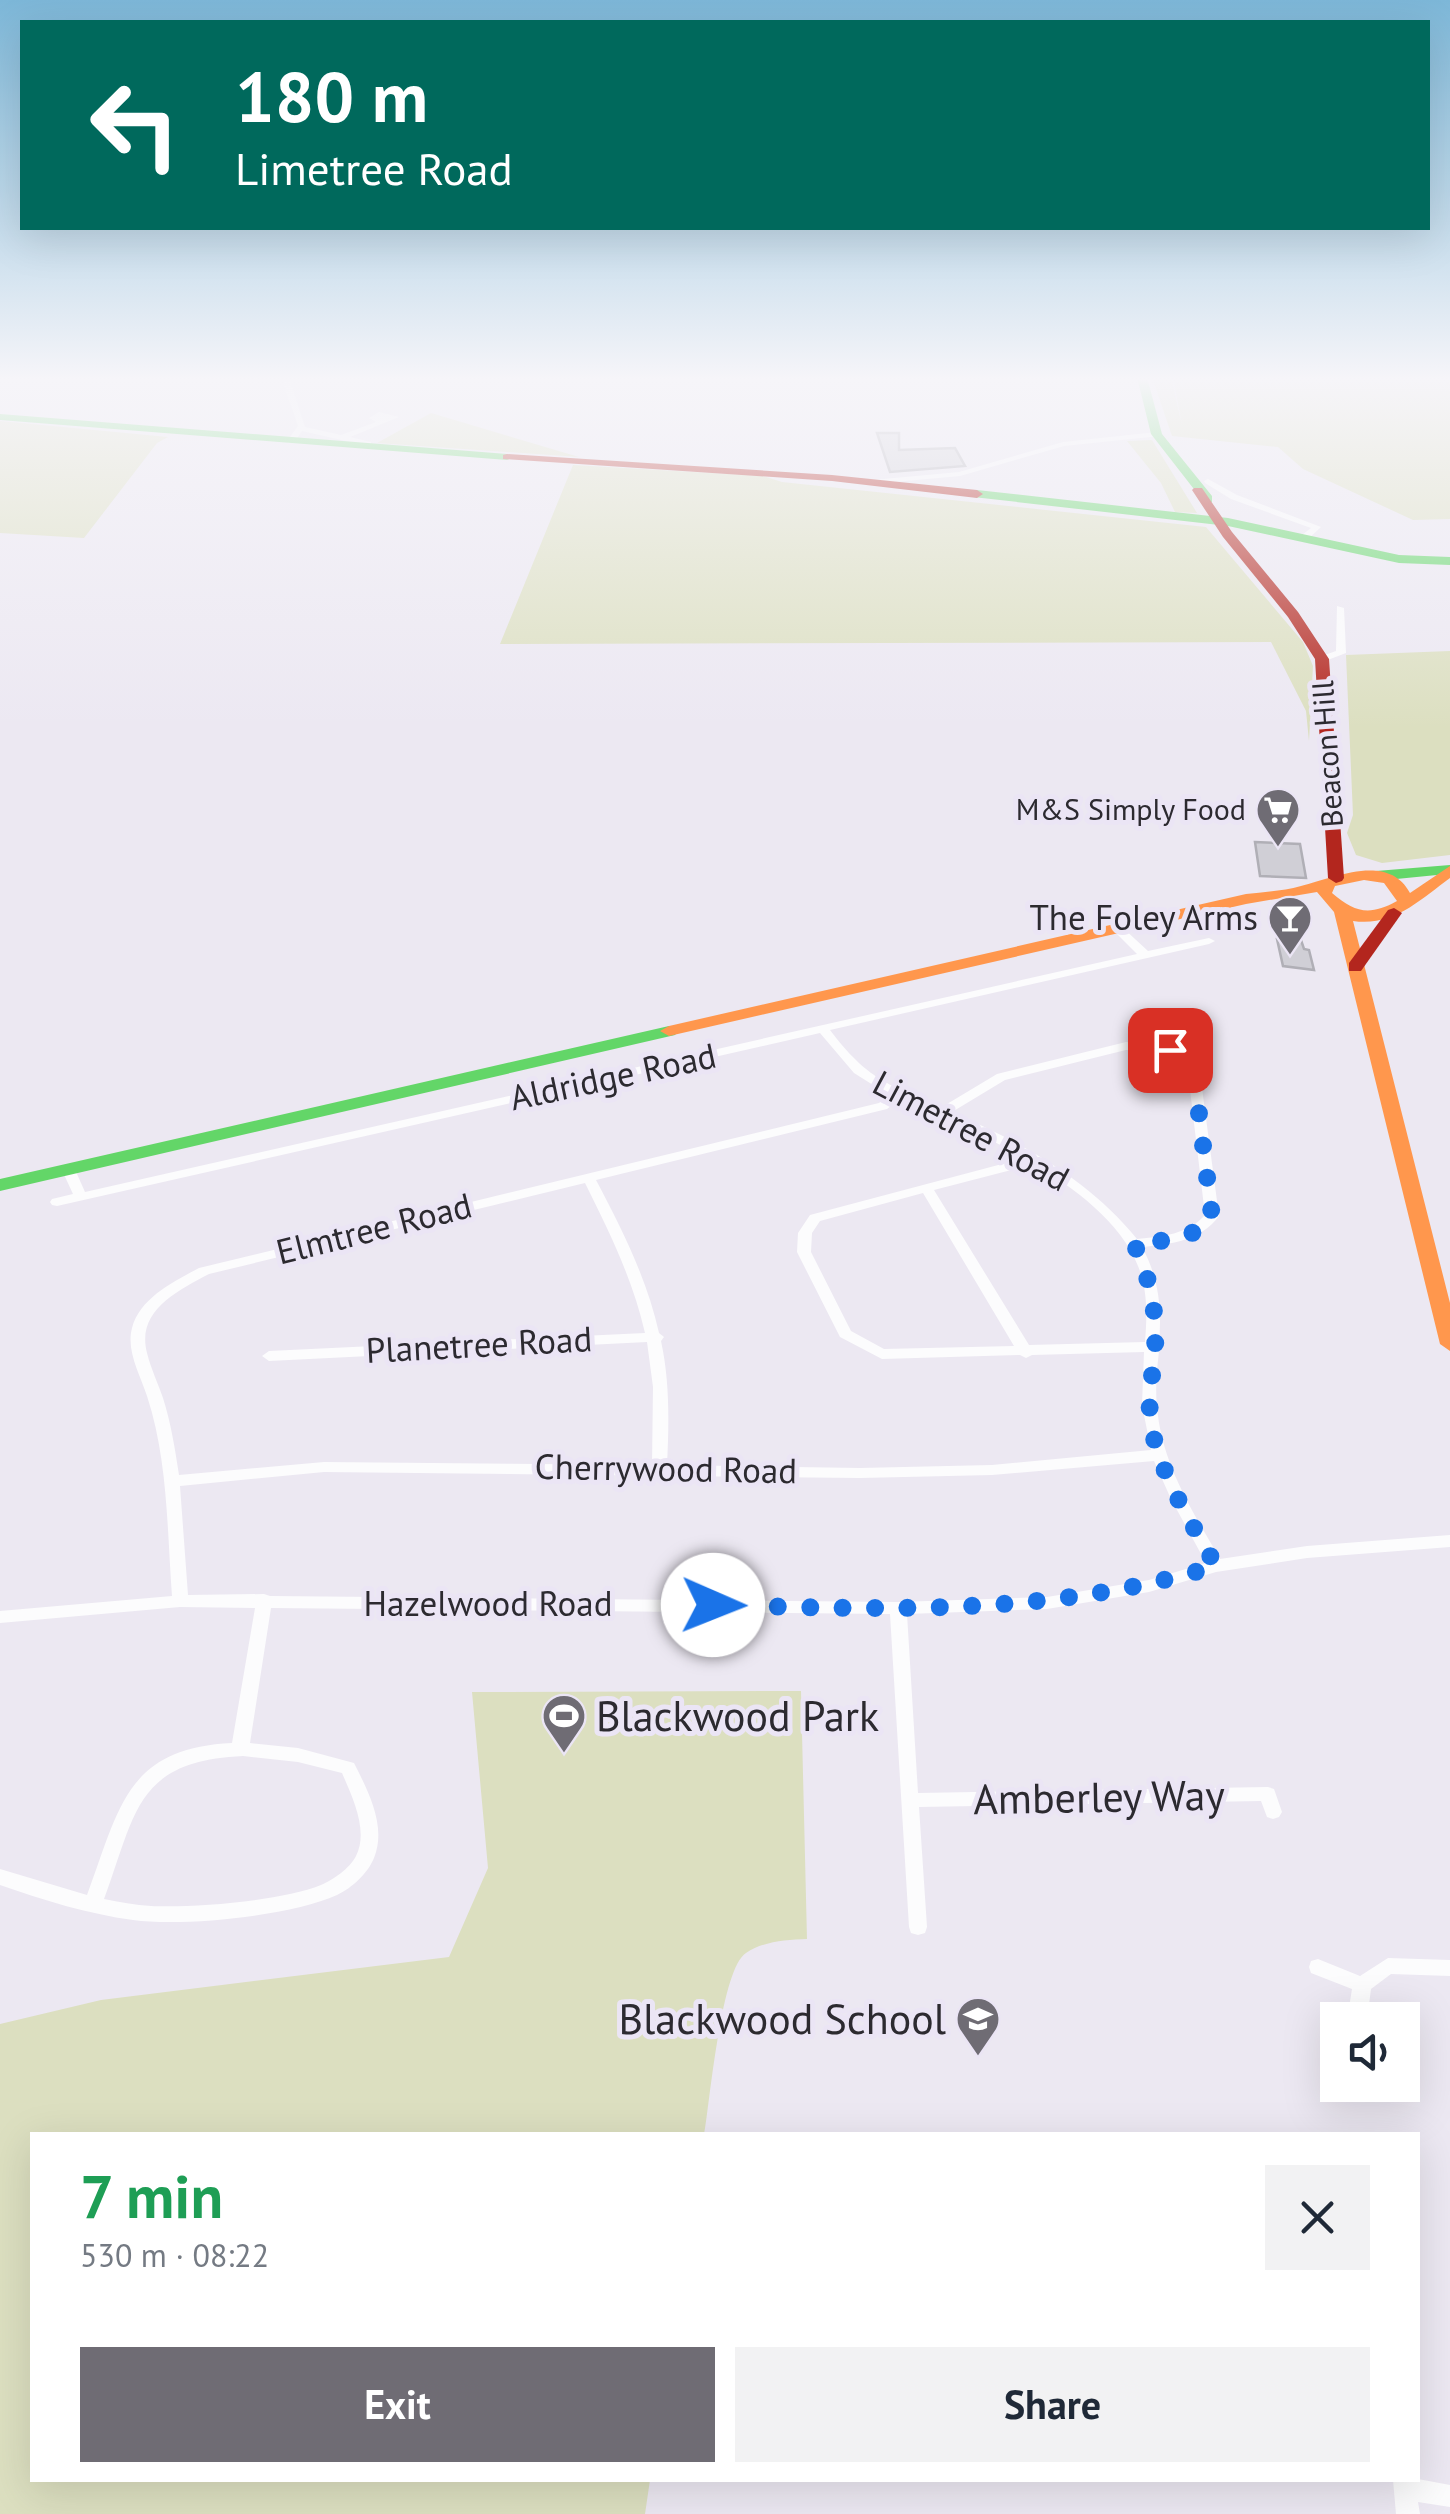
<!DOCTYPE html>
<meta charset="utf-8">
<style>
:root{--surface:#fff;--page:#f2f2f3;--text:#1f2937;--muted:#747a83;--accent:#6f6c74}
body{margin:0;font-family:"PT Sans",sans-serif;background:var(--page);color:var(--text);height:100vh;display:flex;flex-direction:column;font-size:38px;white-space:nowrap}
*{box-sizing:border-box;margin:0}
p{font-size:32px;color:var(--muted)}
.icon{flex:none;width:55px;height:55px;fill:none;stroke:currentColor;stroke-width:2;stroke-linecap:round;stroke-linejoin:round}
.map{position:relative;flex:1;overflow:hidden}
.details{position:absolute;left:30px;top:2132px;width:1390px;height:350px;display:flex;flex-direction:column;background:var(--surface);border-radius:0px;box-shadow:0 10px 40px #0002}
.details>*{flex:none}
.guide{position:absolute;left:20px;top:20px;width:1410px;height:210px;border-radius:0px;box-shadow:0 10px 40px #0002;background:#00695c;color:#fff;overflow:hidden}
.tools{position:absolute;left:1320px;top:2002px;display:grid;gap:20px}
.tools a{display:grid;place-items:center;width:100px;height:100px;border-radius:0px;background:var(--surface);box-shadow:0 10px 40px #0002;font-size:50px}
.pin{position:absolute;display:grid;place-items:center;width:85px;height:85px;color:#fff;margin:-42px;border-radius:20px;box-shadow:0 5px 15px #0006}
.me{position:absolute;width:110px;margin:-55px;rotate:91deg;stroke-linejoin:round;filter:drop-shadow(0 0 8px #0008)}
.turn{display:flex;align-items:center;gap:35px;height:210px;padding:0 50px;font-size:45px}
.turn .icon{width:130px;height:130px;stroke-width:2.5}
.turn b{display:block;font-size:70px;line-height:85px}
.round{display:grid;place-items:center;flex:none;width:105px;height:105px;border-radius:0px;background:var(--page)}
.head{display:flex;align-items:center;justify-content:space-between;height:170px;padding:0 50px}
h1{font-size:60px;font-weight:600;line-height:75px;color:#1e9e55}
.cta{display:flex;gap:20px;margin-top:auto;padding:20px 50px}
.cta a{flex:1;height:115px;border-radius:0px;background:var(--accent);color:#fff;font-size:40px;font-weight:600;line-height:115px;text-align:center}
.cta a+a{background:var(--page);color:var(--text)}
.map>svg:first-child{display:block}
.green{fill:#dcdfc0}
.building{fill:#d0cfd6;stroke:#b0afb6;stroke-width:2.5}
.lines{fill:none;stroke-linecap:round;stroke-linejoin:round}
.street{fill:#fcfcfd;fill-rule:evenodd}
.fast{fill:#63d668;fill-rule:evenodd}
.slow{fill:#ff974d;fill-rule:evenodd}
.jam{fill:#b3261e;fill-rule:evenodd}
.route{stroke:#1a73e8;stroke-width:18;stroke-dasharray:0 32.4}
.labels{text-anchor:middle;stroke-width:10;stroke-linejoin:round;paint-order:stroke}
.far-street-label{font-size:30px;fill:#2c2a30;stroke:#ebe5f5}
.far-poi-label{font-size:30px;fill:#2c2a30;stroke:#ebe5f5;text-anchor:end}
.poi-label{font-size:35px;fill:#2c2a30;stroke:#ebe5f5;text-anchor:end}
.street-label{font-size:35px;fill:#2c2a30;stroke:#ebe5f5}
.near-poi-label{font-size:42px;fill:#2c2a30;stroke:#ebe5f5;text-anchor:start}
.near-street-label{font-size:42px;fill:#2c2a30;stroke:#ebe5f5}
</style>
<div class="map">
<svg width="1450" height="2514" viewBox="0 0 1450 2514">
<rect width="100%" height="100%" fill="#ece8f2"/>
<g class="green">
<path d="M 1152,377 L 1171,377 L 1182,425 L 1173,377 L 1450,377 L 1450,519 L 1413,520 L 1303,469 L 1278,447 L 1172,436 Z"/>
<path d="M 431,413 L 579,457 L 377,443 Z"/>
<path d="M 0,421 L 168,437 L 157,443 L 84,538 L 0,533 Z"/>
<path d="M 1152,440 L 1197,513 L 1175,512 L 1161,483 L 1127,441 Z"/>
<path d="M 573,465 L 763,476 L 782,482 L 1206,527 L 1303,642 L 1313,666 L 1309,741 L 1306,711 L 1271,642 L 500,644 Z"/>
<path d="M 1450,651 L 1450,855 L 1382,863 L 1356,855 L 1347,833 L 1353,815 L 1346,655 Z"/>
<path d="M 801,1691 L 807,1939 C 786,1940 764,1941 746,1953 C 721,1969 710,2101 704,2135 L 32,2135 L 32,2480 L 650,2480 L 645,2514 L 0,2514 L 0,2024 L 101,2000 L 449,1957 L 488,1868 L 472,1692 Z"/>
</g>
<g class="building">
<path d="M 877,433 L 899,433 L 899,450 L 955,448 L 965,466 L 890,472 Z"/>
<path d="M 1255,842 L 1300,844 L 1306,878 L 1260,876 Z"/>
<path d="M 1277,939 L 1301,940 L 1304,949 L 1309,950 L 1314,970 L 1283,966 Z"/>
</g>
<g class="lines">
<g class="street">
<path d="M 281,377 L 289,377 L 305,427 L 341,435 L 376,422 L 369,418 L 379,412 L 399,417 L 350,437 L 371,442 L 371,446 L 368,446 L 302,431 L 294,443 L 288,443 L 287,441 L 298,426 Z"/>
<path d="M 1157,432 L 1160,432 L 1160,436 L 1064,446 L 960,476 L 873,484 L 869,482 L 873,480 L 959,472 L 1063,442 Z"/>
<path d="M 1208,479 L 1237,495 L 1321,527 L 1308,539 L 1302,539 L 1302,535 L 1311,528 L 1231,499 L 1205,483 L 1204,481 Z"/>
<path d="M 1337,606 L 1344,608 L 1346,653 L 1325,661 L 1319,661 L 1319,657 L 1336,651 Z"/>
<path d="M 1118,926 L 1122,927 L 1148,951 L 1209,938 L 1215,941 L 1209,944 L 830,1030 C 867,1079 888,1085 942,1107 L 997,1074 L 1126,1042 L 1173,1047 L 1188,1056 L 1200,1073 L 1219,1216 C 1200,1241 1172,1244 1142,1247 C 1159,1278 1162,1309 1159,1343 L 1162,1347 L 1159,1351 C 1157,1369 1155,1388 1157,1406 C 1161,1463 1193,1512 1220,1559 L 1307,1546 L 1450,1535 L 1450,1547 L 1307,1558 L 1216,1572 L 1149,1592 L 1047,1609 L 907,1614 L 918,1793 L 1268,1787 L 1274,1789 L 1282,1812 L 1279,1817 L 1273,1819 L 1267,1817 L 1261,1801 L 919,1807 L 927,1927 L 925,1933 L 918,1935 L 911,1933 L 909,1927 L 890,1614 L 271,1608 L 250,1743 L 298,1748 L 354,1763 C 368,1791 387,1826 374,1858 C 368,1873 352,1888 337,1895 C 291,1916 183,1927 133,1920 C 88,1914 43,1900 0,1885 L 0,1869 L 87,1895 C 119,1810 125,1748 232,1743 L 255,1608 L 180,1607 L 0,1623 L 0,1611 L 172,1596 C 167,1529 168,1460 147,1396 C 140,1374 126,1351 132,1328 C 140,1298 173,1282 199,1268 L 879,1103 L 889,1095 L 854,1073 L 820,1033 L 57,1206 L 52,1205 L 50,1202 L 52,1199 L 73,1194 L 61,1168 L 63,1165 L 73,1165 L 85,1192 L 1137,954 L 1112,929 ZM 1126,1050 C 1153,1052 1171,1049 1188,1073 L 1205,1215 C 1187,1235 1163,1236 1137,1239 C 1088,1179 1022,1143 952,1112 L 1005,1080 ZM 900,1099 L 962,1125 L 1025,1158 L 810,1215 L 798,1233 L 797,1252 L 840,1337 L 882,1359 L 1020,1355 L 1026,1358 L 1032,1355 L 1144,1352 L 1142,1405 L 1151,1450 L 992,1465 L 860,1468 L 667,1465 C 669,1424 670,1382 661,1341 L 664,1337 L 659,1333 C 647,1279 622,1229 596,1180 L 887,1109 ZM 1034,1164 C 1073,1187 1121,1222 1138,1266 C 1148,1290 1147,1317 1145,1342 L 1029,1345 L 934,1190 ZM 585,1183 C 609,1231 633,1280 645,1333 L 269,1351 L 262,1356 L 269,1361 L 647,1342 L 653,1387 L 652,1465 L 324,1462 L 179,1475 C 175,1449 171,1423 163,1398 C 158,1383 151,1369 147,1353 C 136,1311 177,1291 209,1274 ZM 923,1193 L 1014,1346 L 884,1349 L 851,1331 L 811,1252 L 812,1233 L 820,1221 ZM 1154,1461 L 1171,1499 L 1206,1563 L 1149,1580 L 1047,1597 L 898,1602 L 270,1596 L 264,1594 L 188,1595 L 180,1486 L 324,1472 L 860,1478 L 992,1475 ZM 243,1756 L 298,1762 L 342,1773 C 352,1796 369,1831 356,1856 C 350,1868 333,1880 321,1885 C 281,1901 194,1908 151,1906 C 135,1905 119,1902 104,1899 C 136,1813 135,1761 243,1756 Z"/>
<path d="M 1388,1958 L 1450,1960 L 1450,1976 L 1391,1974 L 1371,1989 L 1367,2020 L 1347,2020 L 1352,1989 L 1311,1973 L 1309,1967 L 1311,1961 L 1318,1959 L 1360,1976 Z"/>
<path d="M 1418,2479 L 1450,2485 L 1450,2507 L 1418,2502 L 1420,2514 L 1396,2514 L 1393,2480 Z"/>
</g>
<g class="fast">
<path d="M 1137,377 L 1147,377 L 1162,434 L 1212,496 L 1212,502 L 1204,502 L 1151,434 Z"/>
<path d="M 0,414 L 507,454 L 513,457 L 507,460 L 0,420 Z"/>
<path d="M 977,490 L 1228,518 L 1399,555 L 1450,557 L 1450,565 L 1399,563 L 1228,526 L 973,497 L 971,494 Z"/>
<path d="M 1450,865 L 1450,873 L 1447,874 L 1376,881 L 1368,876 L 1376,871 Z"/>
<path d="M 669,1026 L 678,1031 L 675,1035 L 0,1191 L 0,1179 Z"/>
</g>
<path class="slow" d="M 1450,866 L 1450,878 C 1420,900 1393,927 1353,921 L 1450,1303 L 1450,1351 L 1440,1344 L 1334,912 L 1317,892 L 1246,904 L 669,1036 L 660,1031 L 669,1026 L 1246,894 C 1264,892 1283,891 1301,886 C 1334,878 1388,852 1410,893 ZM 1364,880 L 1384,883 L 1397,901 C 1370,916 1355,913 1332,893 L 1335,886 Z"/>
<g class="jam">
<path d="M 507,454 L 832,475 L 977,490 L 983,494 L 977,498 L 832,481 L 503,459 L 503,455 Z"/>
<path d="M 1194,488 L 1202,488 L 1232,532 L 1298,612 L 1329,659 L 1344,878 L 1342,881 L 1336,883 L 1328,878 L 1315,659 L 1288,617 L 1223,537 L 1192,490 Z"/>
<path d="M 1394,908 L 1402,913 L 1361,971 L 1349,971 L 1349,963 L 1388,910 Z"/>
</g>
</g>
<linearGradient id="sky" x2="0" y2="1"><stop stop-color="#7db7d8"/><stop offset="0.52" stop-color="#f6f5f9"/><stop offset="1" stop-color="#f6f5f9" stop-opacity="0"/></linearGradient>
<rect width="1450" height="729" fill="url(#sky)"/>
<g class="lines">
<path class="route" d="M 713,1605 C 888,1609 1046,1617 1216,1566 C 1191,1522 1160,1475 1151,1425 C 1147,1398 1153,1375 1155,1349 C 1157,1310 1150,1278 1134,1244 C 1162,1240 1196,1241 1212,1216 L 1194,1074 L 1184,1059 L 1170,1050"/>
</g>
<defs>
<symbol id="supermarket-pin" viewBox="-11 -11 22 30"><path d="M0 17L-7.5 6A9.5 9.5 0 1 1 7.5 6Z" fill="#6f6c74" stroke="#ebe5f5"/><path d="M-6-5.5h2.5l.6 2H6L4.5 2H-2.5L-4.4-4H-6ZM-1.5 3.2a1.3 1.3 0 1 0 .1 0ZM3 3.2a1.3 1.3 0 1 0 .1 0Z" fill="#fff"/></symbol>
<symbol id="bar-pin" viewBox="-11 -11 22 30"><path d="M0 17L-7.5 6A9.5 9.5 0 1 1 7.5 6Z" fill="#6f6c74" stroke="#ebe5f5"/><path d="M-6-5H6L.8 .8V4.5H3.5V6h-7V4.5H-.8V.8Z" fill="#fff"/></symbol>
<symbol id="stadium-pin" viewBox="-11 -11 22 30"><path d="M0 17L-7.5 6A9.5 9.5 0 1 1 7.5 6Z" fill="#6f6c74" stroke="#ebe5f5"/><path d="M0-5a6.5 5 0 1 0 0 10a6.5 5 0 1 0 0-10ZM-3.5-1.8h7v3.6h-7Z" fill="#fff"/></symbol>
<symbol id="school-pin" viewBox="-11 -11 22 30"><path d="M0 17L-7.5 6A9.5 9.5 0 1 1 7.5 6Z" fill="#6f6c74" stroke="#ebe5f5"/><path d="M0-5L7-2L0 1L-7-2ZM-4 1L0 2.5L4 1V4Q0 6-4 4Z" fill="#fff"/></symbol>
</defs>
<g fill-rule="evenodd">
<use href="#supermarket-pin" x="1253" y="785" width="50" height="68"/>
<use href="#bar-pin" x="1265" y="893" width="50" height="68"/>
<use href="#stadium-pin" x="539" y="1691" width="50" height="68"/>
<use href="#school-pin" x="953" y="1994" width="50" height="68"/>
</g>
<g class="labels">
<g class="far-street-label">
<text transform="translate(1328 754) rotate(-94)" y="10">Beacon Hill</text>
</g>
<g class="far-poi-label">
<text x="1246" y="820">M&amp;S Simply Food</text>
</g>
<g class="poi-label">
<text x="1258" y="930">The Foley Arms</text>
</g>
<g class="street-label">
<text transform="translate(613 1077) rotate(-12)" y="12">Aldridge Road</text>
<text transform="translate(971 1131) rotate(28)" y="12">Limetree Road</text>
<text transform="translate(374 1229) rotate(-14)" y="12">Elmtree Road</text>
<text transform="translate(479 1345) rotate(-3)" y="12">Planetree Road</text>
<text transform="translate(666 1469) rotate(1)" y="12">Cherrywood Road</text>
<text x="488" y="1616">Hazelwood Road</text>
</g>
<g class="near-poi-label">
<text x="596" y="1731">Blackwood Park</text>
<text x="946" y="2034" text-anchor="end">Blackwood School</text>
</g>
<g class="near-street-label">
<text transform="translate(1099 1797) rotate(-1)" y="15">Amberley Way</text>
</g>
</g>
</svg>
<div class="tools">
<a><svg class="icon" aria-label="sound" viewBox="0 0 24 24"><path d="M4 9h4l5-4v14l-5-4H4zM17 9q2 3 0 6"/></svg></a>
</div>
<div class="pin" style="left:1170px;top:1050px;background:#d93025"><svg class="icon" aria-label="arrive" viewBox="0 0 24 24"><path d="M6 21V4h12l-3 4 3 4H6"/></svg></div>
<svg class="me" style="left:713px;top:1605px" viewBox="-20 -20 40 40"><circle r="19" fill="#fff"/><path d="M0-13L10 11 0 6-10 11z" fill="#1a73e8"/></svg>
<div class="guide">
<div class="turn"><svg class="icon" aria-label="left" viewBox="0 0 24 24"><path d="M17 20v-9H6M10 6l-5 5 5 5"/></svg><div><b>180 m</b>Limetree Road</div></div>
</div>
<section class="details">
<div class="head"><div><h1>7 min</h1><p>530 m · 08:22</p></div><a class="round"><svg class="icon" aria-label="close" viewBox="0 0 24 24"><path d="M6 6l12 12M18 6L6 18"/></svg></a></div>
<div class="cta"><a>Exit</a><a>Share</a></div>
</section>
</div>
